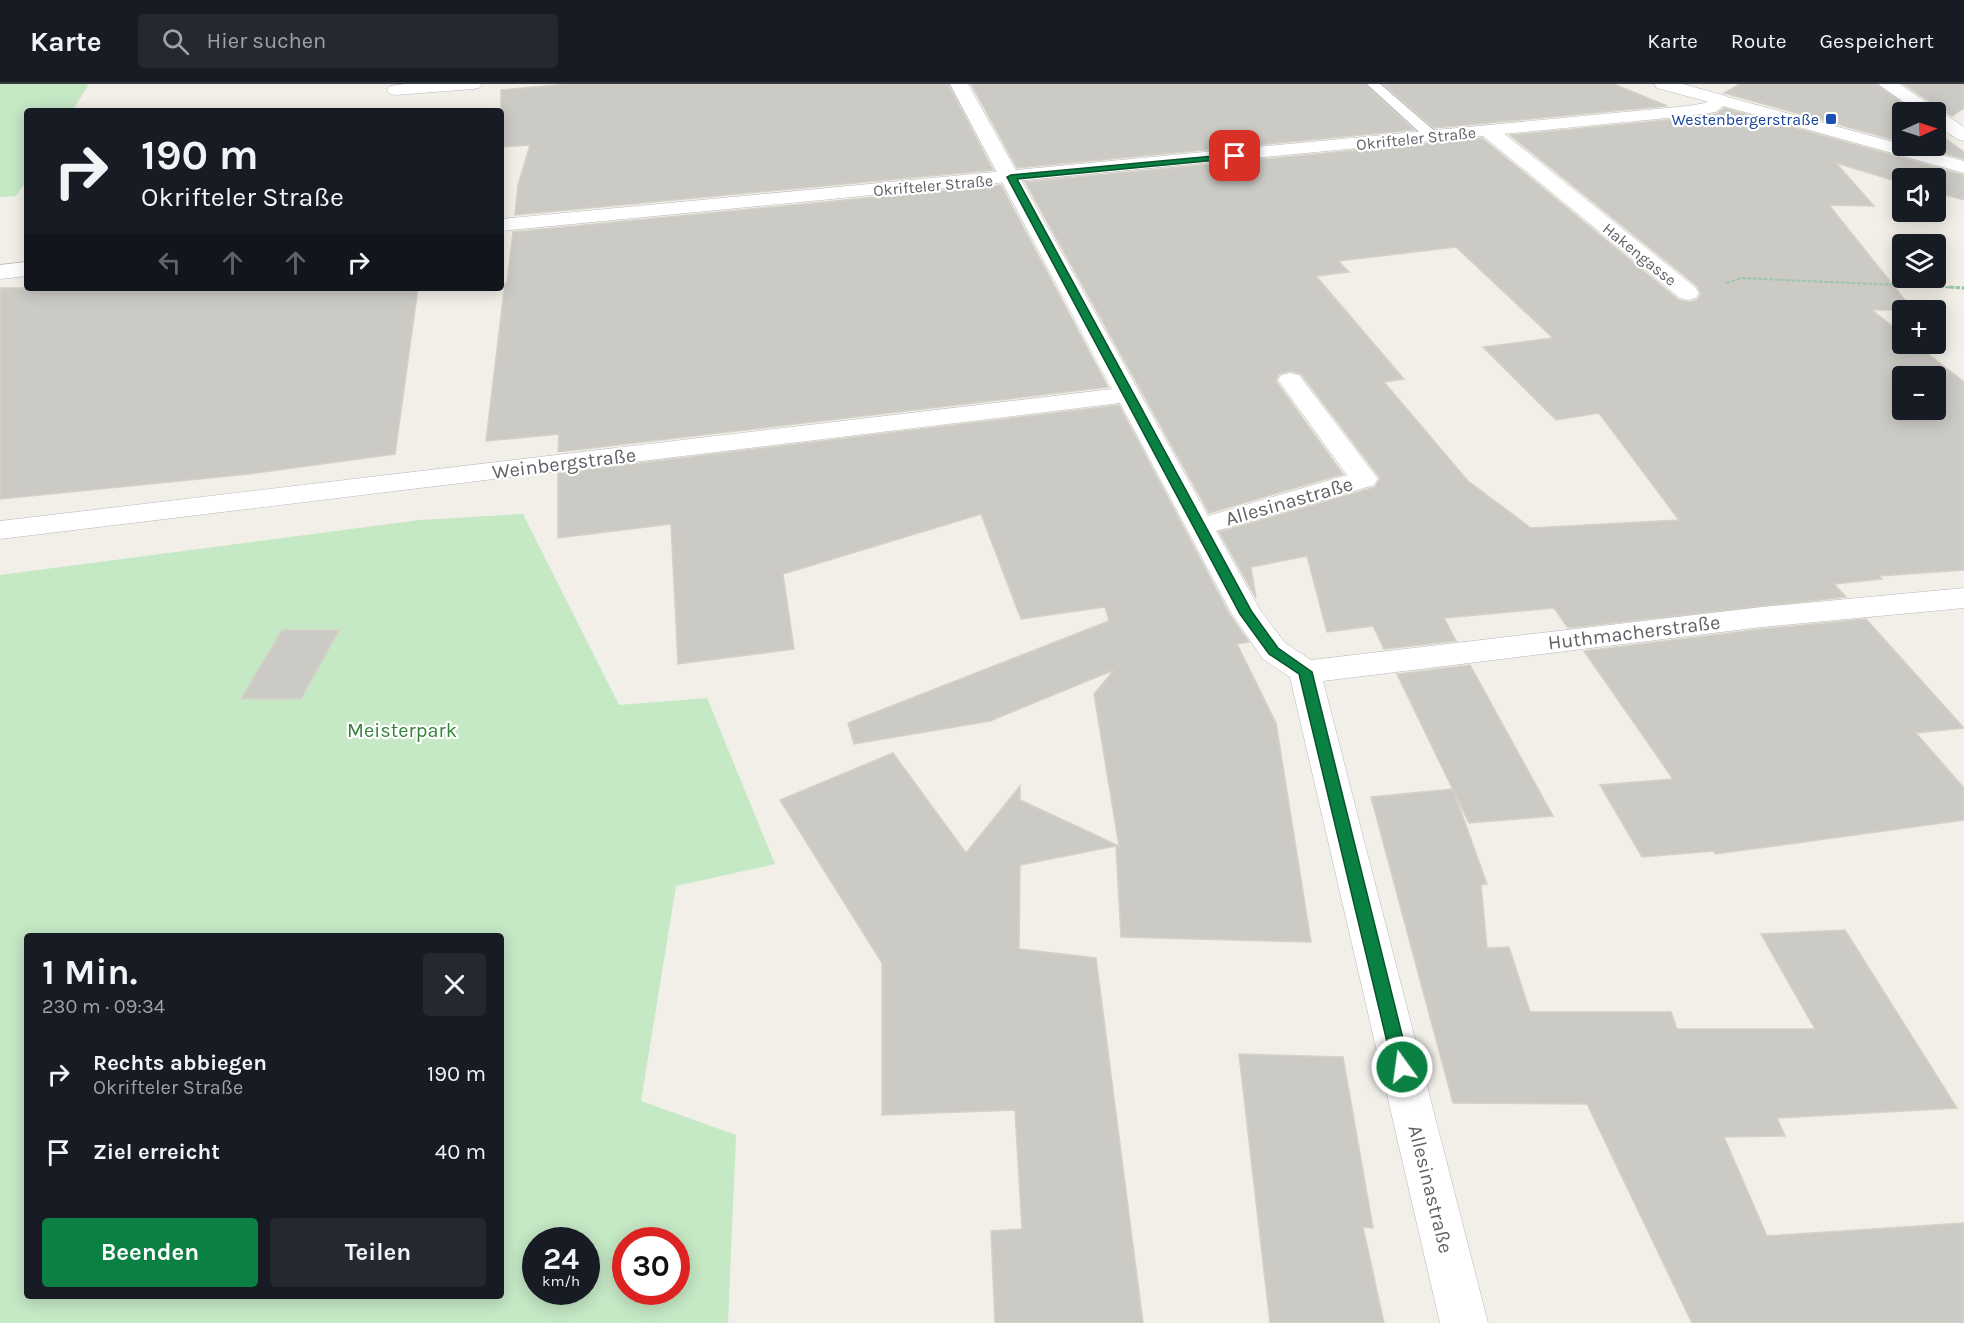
<!DOCTYPE html>
<html lang="de">
<meta charset="utf-8">
<style>
:root{--surface:#171b24;--page:#242831;--text:#f1f3f6;--muted:#9ea1a6;--line:#363941;--accent:#0b8043}
body{margin:0;font-family:Karla,sans-serif;background:var(--page);color:var(--text);height:100vh;display:flex;flex-direction:column;font-size:22px;white-space:nowrap}
*{box-sizing:border-box;margin:0}
p{font-size:20px;color:var(--muted)}
.icon{flex:none;width:33px;height:33px;fill:none;stroke:currentColor;stroke-width:2;stroke-linecap:round;stroke-linejoin:round}
.map{position:relative;flex:1;overflow:hidden}
.panel{position:absolute;left:24px;top:849px;width:480px;height:366px;display:flex;flex-direction:column;background:var(--surface);border-radius:6px;box-shadow:0 3px 15px #0003}
.panel>*{flex:none}
.banner{position:absolute;left:24px;top:24px;width:480px;height:183px;border-radius:6px;box-shadow:0 3px 15px #0003;background:#171b24;color:var(--text);overflow:hidden}
.needle{width:39px;rotate:87deg}
.fabs{position:absolute;left:1892px;top:18px;display:grid;gap:12px}
.fabs a{display:grid;place-items:center;width:54px;height:54px;border-radius:6px;background:var(--surface);box-shadow:0 3px 15px #0003;font-size:30px}
.speed{position:absolute;left:522px;top:1143px;display:flex;gap:12px;font-size:30px;font-weight:700;text-align:center}
.speed>*{display:grid;place-content:center;width:78px;height:78px;border-radius:50%;background:var(--surface);box-shadow:0 3px 15px #0003;line-height:1}
.speed small{font-size:15px;font-weight:400}
.speed .limit{border:9px solid #d22;background:#fff;color:#111}
.pin{position:absolute;display:grid;place-items:center;width:51px;height:51px;color:#fff;margin:-26px;border-radius:12px;box-shadow:0 3px 9px #0006}
.me{position:absolute;width:66px;margin:-33px;rotate:346deg;stroke-linejoin:round;filter:drop-shadow(0 0 4px #0008)}
.turn{display:flex;align-items:center;gap:21px;height:126px;padding:0 18px;font-size:27px}
.turn .icon{width:78px;height:78px;stroke-width:2.5}
.turn b{display:block;font-size:42px;line-height:51px}
.lanes{display:flex;align-items:center;height:57px;padding:0 18px;background:#0003;justify-content:center;gap:30px;direction:ltr}
.lanes .off{opacity:.35}
.round{display:grid;place-items:center;flex:none;width:63px;height:63px;border-radius:6px;background:var(--page)}
.summary{display:flex;align-items:center;justify-content:space-between;height:102px;padding:0 18px}
h1{font-size:36px;font-weight:700;line-height:45px}
.primary-button{display:flex;gap:12px;margin-top:auto;padding:12px 18px}
.primary-button a{flex:1;height:69px;border-radius:6px;background:var(--accent);color:#fff;font-size:24px;font-weight:700;line-height:69px;text-align:center}
.primary-button a+a{background:var(--page);color:var(--text)}
ul{padding:0;list-style:none}
li{display:flex;align-items:center;gap:18px;height:78px;padding:0 18px}
li div{flex:1}
li b{display:block;font-size:22px}
li em{font-style:normal}
header{display:flex;align-items:center;gap:36px;box-sizing:border-box;height:84px;padding:0 30px;background:var(--surface);border-bottom:2px solid var(--line)}
header strong{font-size:28px}
nav{display:flex;gap:33px;margin-inline-start:auto;font-size:21px}
.search{width:420px;height:54px;background:var(--page);display:flex;align-items:center;gap:15px;box-sizing:border-box;padding:0 21px;border-radius:6px;color:var(--muted);font-size:22px}
.map>svg:first-child{display:block}
.green{fill:#c5e8c5;fill-rule:evenodd}
.building{fill:#cccac5;stroke:#d6d1c6;stroke-width:1.5;fill-rule:evenodd}
.lines{fill:none;stroke-linecap:round;stroke-linejoin:round}
.service-casing{stroke:#b5b8bc;stroke-width:2}
.minor-casing{stroke:#b5b8bc;stroke-width:1}
.tertiary-casing{stroke:#b5b8bc;stroke-width:1}
.path-far1{stroke:#9cc7a9;stroke-width:2;stroke-dasharray:4 1.5;stroke-linecap:butt}
.path{stroke:#9cc7a9;stroke-width:3;stroke-dasharray:4.5 2;stroke-linecap:butt}
.service{fill:#fff;fill-rule:evenodd}
.minor{fill:#fff;fill-rule:evenodd}
.tertiary{fill:#fff;fill-rule:evenodd}
.route{fill:#0b8043;stroke:#07532c;stroke-width:1.5}
.transit-dot{fill:#1a4fb4;stroke:#fff;stroke-width:2}
.labels{text-anchor:middle;stroke-width:4.5;stroke-linejoin:round;paint-order:stroke}
.far-transit-label{font-size:16px;fill:#164399;stroke:#fff;text-anchor:end}
.far-street-label{font-size:16px;fill:#5f6368;stroke:#fff}
.street-label{font-size:20px;fill:#5f6368;stroke:#fff}
.park-label{font-size:20px;fill:#348238;stroke:#fff}
</style>
<header>
<strong>Karte</strong>
<div class="search"><svg class="icon" aria-label="search" viewBox="0 0 24 24"><circle cx="10" cy="10" r="6"/><path d="M15 15l6 6"/></svg>Hier suchen</div>
<nav><a>Karte</a><a>Route</a><a>Gespeichert</a></nav>
</header>
<div class="map">
<svg width="1964" height="1239" viewBox="0 0 1964 1239">
<rect width="100%" height="100%" fill="#f1efe8"/>
<g class="green">
<path d="M 0,0 L 89,0 L 72,27 L 27,27 L 27,96 L 16,112 L 0,113 Z"/>
<path d="M 523,430 L 619,621 L 707,614 L 775,780 L 676,802 L 641,1017 L 736,1051 L 728,1239 L 0,1239 L 0,491 L 420,436 ZM 27,852 L 501,852 L 501,1212 L 27,1212 ZM 536,1156 L 586,1156 L 586,1208 L 536,1208 ZM 626,1156 L 676,1156 L 676,1208 L 626,1208 Z"/>
</g>
<g class="building">
<path d="M 568,0 L 948,0 L 993,86 L 515,131 L 518,101 L 530,61 L 501,63 L 501,6 Z"/>
<path d="M 971,0 L 1365,0 L 1414,46 L 1017,84 Z"/>
<path d="M 1383,0 L 1614,0 L 1667,22 L 1434,44 Z"/>
<path d="M 1740,0 L 1876,0 L 1915,28 L 1902,28 L 1902,58 L 1724,9 Z"/>
<path d="M 1903,0 L 1964,0 L 1964,24 L 1952,32 Z"/>
<path d="M 1724,24 L 1964,91 L 1964,116 L 1935,108 L 1935,94 L 1902,94 L 1902,99 L 1836,79 L 1874,122 L 1829,121 L 1913,226 L 1872,226 L 1902,250 L 1902,260 L 1915,260 L 1964,298 L 1964,486 L 1879,492 L 1882,495 L 1834,500 L 1846,513 L 1568,544 L 1554,524 L 1444,534 L 1456,557 L 1384,565 L 1373,542 L 1327,548 L 1307,472 L 1251,483 L 1256,514 L 1219,448 L 1375,403 L 1380,394 L 1301,290 L 1290,287 L 1279,290 L 1276,297 L 1343,390 L 1209,429 L 1025,98 L 1482,54 L 1679,216 L 1689,218 L 1697,216 L 1701,210 L 1697,202 L 1510,51 L 1688,34 L 1716,30 ZM 1456,163 L 1553,254 L 1483,263 L 1556,336 L 1599,329 L 1679,436 L 1531,444 L 1468,397 L 1384,298 L 1404,295 L 1316,192 L 1349,188 L 1338,177 ZM 1902,292 L 1935,292 L 1935,326 L 1902,326 Z"/>
<path d="M 1935,47 L 1964,68 L 1964,75 L 1915,62 L 1935,62 Z"/>
<path d="M 1001,101 L 1108,303 L 558,368 L 559,350 L 486,357 L 505,199 L 507,199 L 513,148 Z"/>
<path d="M 0,204 L 418,204 L 395,370 L 249,390 L 0,415 Z"/>
<path d="M 1119,321 L 1230,531 L 1249,558 L 1237,560 L 1276,639 L 1311,858 L 1121,853 L 1116,762 L 1020,781 L 1019,865 L 1096,874 L 1143,1239 L 995,1239 L 991,1147 L 1022,1145 L 1015,1026 L 882,1031 L 882,879 L 780,716 L 893,669 L 966,769 L 1020,702 L 1020,716 L 1119,762 L 1094,610 L 1114,586 L 990,637 L 854,660 L 848,639 L 1109,537 L 1105,523 L 1021,535 L 981,430 L 783,490 L 794,565 L 678,580 L 671,440 L 558,454 L 558,389 Z"/>
<path d="M 1866,535 L 1964,644 L 1916,649 L 1964,704 L 1964,736 L 1715,770 L 1714,767 L 1642,773 L 1600,701 L 1673,695 L 1584,567 L 1762,545 Z"/>
<path d="M 282,546 L 339,546 L 301,615 L 241,615 Z"/>
<path d="M 1470,581 L 1553,732 L 1469,739 L 1397,590 Z"/>
<path d="M 1453,705 L 1487,800 L 1481,801 L 1487,864 L 1509,863 L 1530,928 L 1671,928 L 1677,945 L 1815,945 L 1761,850 L 1845,846 L 1957,1024 L 1777,1034 L 1785,1052 L 1724,1053 L 1767,1152 L 1964,1139 L 1964,1239 L 1692,1239 L 1587,1020 L 1453,1019 L 1371,713 Z"/>
<path d="M 1239,970 L 1343,973 L 1373,1144 L 1363,1143 L 1384,1239 L 1270,1239 Z"/>
</g>
<g class="lines">
<defs>
<path id="service" d="M 1367,0 L 1380,0 L 1438,50 L 1439,53 L 1438,56 L 1428,56 Z"/>
<g id="minor">
<path d="M 405,0 L 482,0 L 479,4 L 473,5 L 396,11 L 390,10 L 387,6 L 390,2 Z"/>
<path d="M 950,0 L 968,0 L 1208,432 L 1347,391 L 1278,296 L 1281,291 L 1290,289 L 1299,291 L 1378,395 L 1374,401 L 1216,447 L 1260,526 L 1285,559 L 1311,576 L 1762,523 L 1964,504 L 1964,524 L 1762,543 L 1323,597 L 1488,1239 L 1440,1239 L 1290,593 L 1263,575 L 1232,530 L 1120,319 L 0,455 L 0,437 L 1112,305 Z"/>
<path d="M 1654,0 L 1683,0 L 1726,12 L 1729,16 L 1726,20 L 1720,21 L 1657,4 Z"/>
<path d="M 1489,41 L 1496,43 L 1696,204 L 1699,209 L 1696,214 L 1688,216 L 1680,214 L 1482,51 L 1480,47 L 1482,43 Z"/>
</g>
<g id="tertiary">
<path d="M 1878,0 L 1899,0 L 1964,43 L 1964,57 L 1957,55 L 1935,40 L 1935,28 L 1918,28 Z"/>
<path d="M 1720,11 L 1964,77 L 1964,89 L 1723,22 L 1716,28 L 1688,32 L 501,147 L 501,135 L 1688,22 L 1705,19 Z"/>
<path d="M 27,178 L 27,192 L 0,195 L 0,181 Z"/>
</g>
</defs>
<use href="#service" class="service-casing"/>
<use href="#minor" class="minor-casing"/>
<use href="#tertiary" class="tertiary-casing"/>
<path class="path-far1" d="M 1726,199 L 1742,194 L 1964,204"/>
<path class="path" d="M 1949,203 L 1964,204"/>
<use href="#service" class="service"/>
<use href="#minor" class="minor"/>
<use href="#tertiary" class="tertiary"/>
</g>
<path class="route" d="M 1235,70 L 1239,72 L 1238,74 L 1017,95 L 1252,528 L 1278,564 L 1312,588 L 1410,983 L 1408,989 L 1402,991 L 1396,989 L 1393,983 L 1299,590 L 1269,570 L 1240,530 L 1007,93 L 1011,91 Z"/>
<rect class="transit-dot" x="1825" y="29" width="12" height="12" rx="3"/>
<g class="labels">
<g class="far-transit-label">
<text x="1819" y="41">Westenbergerstraße</text>
</g>
<g class="far-street-label">
<text transform="translate(1416 54) rotate(-6)" y="6">Okrifteler Straße</text>
<text transform="translate(933 101) rotate(-5)" y="6">Okrifteler Straße</text>
<text transform="translate(1640 170) rotate(39)" y="6">Hakengasse</text>
</g>
<g class="street-label">
<text transform="translate(564 379) rotate(-7)" y="7">Weinbergstraße</text>
<text transform="translate(1289 417) rotate(-16)" y="7">Allesinastraße</text>
<text transform="translate(1634 548) rotate(-7)" y="7">Huthmacherstraße</text>
<text transform="translate(1431 1105) rotate(76)" y="7">Allesinastraße</text>
</g>
<g class="park-label">
<text x="402" y="653">Meisterpark</text>
</g>
</g>
</svg>
<div class="fabs">
<a><svg class="needle" viewBox="-14 -14 28 28"><path d="M0-13l5 13h-10z" fill="#e53935"/><path d="M0 13l5-13h-10z" fill="#9ea1a6"/></svg></a>
<a><svg class="icon" aria-label="sound" viewBox="0 0 24 24"><path d="M4 9h4l5-4v14l-5-4H4zM17 9q2 3 0 6"/></svg></a>
<a><svg class="icon" aria-label="layers" viewBox="0 0 24 24"><path d="M12 4l9 5-9 5-9-5zM3 14l9 5 9-5"/></svg></a>
<a>+</a>
<a>−</a>
</div>
<div class="speed"><div>24<small>km/h</small></div><div class="limit">30</div></div>
<div class="pin" style="left:1235px;top:72px;background:#d93025"><svg class="icon" aria-label="arrive" viewBox="0 0 24 24"><path d="M6 21V4h12l-3 4 3 4H6"/></svg></div>
<svg class="me" style="left:1402px;top:983px" viewBox="-20 -20 40 40"><circle r="17" fill="#0b8043" stroke="#fff" stroke-width="3"/><path d="M0-11L8 9 0 5-8 9z" fill="#fff"/></svg>
<div class="banner">
<div class="turn"><svg class="icon" aria-label="right" viewBox="0 0 24 24"><path d="M7 20v-9h11M14 6l5 5-5 5"/></svg><div><b>190 m</b>Okrifteler Straße</div></div>
<div class="lanes"><svg class="icon off" aria-label="left" viewBox="0 0 24 24"><path d="M17 20v-9H6M10 6l-5 5 5 5"/></svg><svg class="icon off" aria-label="ahead" viewBox="0 0 24 24"><path d="M12 20V5M6 11l6-6 6 6"/></svg><svg class="icon off" aria-label="ahead" viewBox="0 0 24 24"><path d="M12 20V5M6 11l6-6 6 6"/></svg><svg class="icon" aria-label="right" viewBox="0 0 24 24"><path d="M7 20v-9h11M14 6l5 5-5 5"/></svg></div>
</div>
<section class="panel">
<div class="summary"><div><h1>1 Min.</h1><p>230 m · 09:34</p></div><a class="round"><svg class="icon" aria-label="close" viewBox="0 0 24 24"><path d="M6 6l12 12M18 6L6 18"/></svg></a></div>
<ul>
<li><svg class="icon" aria-label="right" viewBox="0 0 24 24"><path d="M7 20v-9h11M14 6l5 5-5 5"/></svg><div><b>Rechts abbiegen</b><p>Okrifteler Straße</p></div><em>190 m</em></li>
<li><svg class="icon" aria-label="arrive" viewBox="0 0 24 24"><path d="M6 21V4h12l-3 4 3 4H6"/></svg><div><b>Ziel erreicht</b></div><em>40 m</em></li>
</ul>
<div class="primary-button"><a>Beenden</a><a>Teilen</a></div>
</section>
</div>
